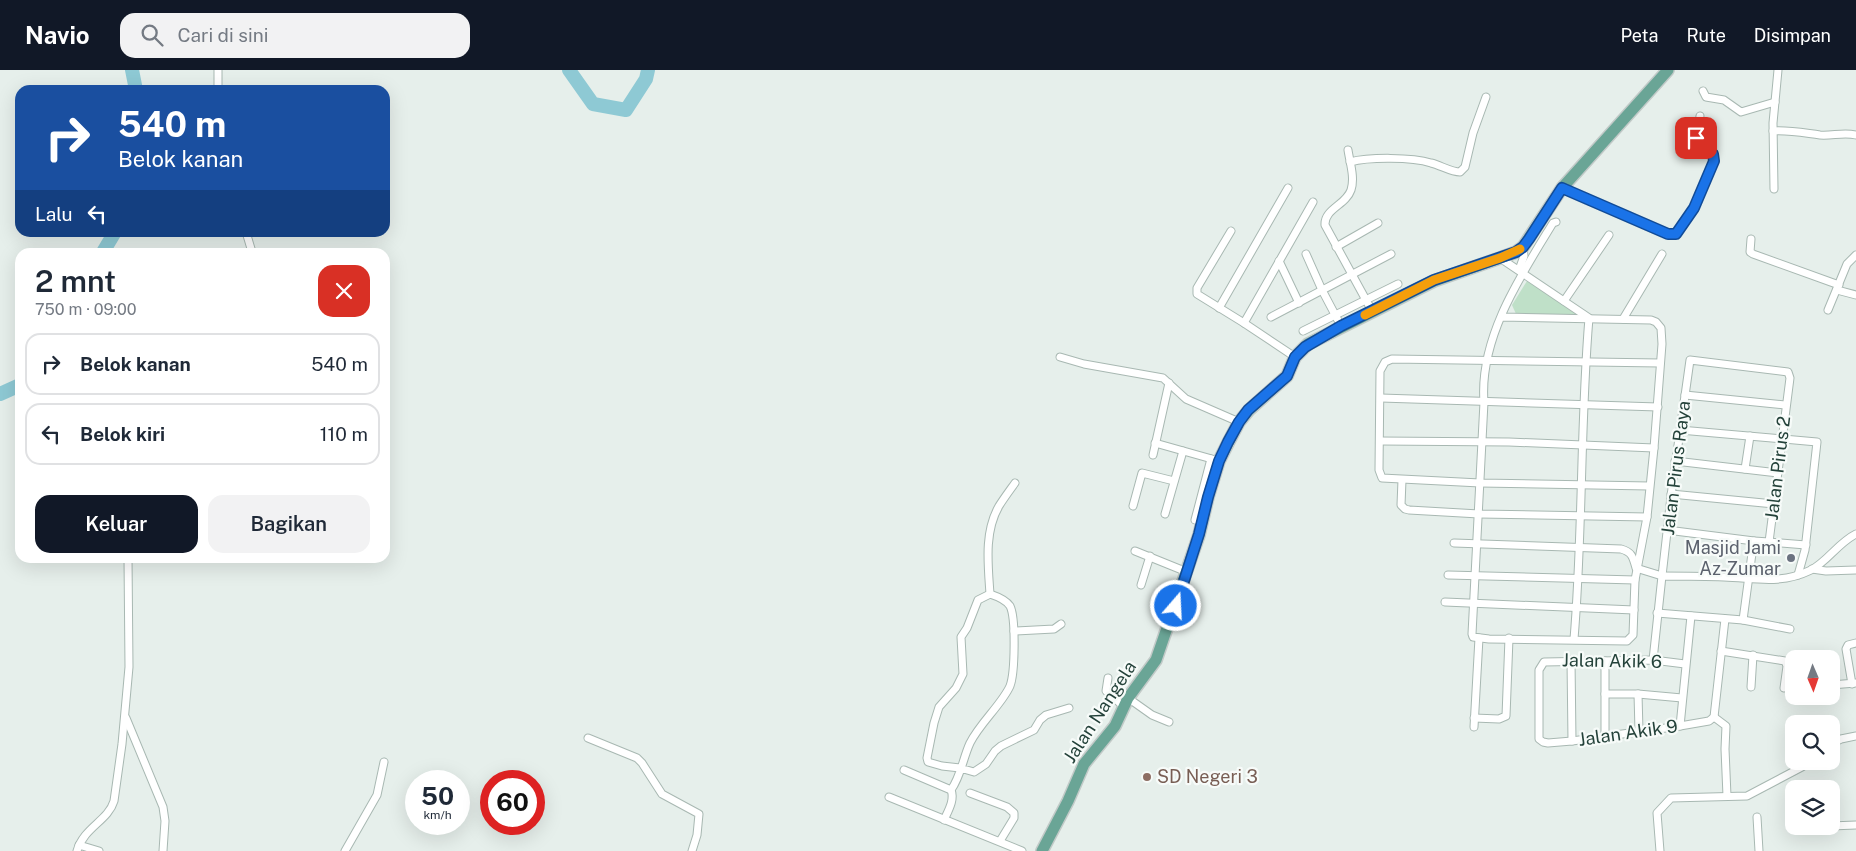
<!DOCTYPE html>
<html lang="id">
<meta charset="utf-8">
<style>
:root{--surface:#fff;--page:#f2f2f3;--text:#1f2937;--muted:#747a83;--line:#e0e1e3;--accent:#111827}
body{margin:0;font-family:"Public Sans",sans-serif;background:var(--page);color:var(--text);height:100vh;display:flex;flex-direction:column;font-size:19px;white-space:nowrap}
*{box-sizing:border-box;margin:0}
p{font-size:16px;color:var(--muted)}
.icon{flex:none;width:28px;height:28px;fill:none;stroke:currentColor;stroke-width:2;stroke-linecap:round;stroke-linejoin:round}
.map{position:relative;flex:1;overflow:hidden}
.panel{position:absolute;left:15px;top:178px;width:375px;height:315px;display:flex;flex-direction:column;background:var(--surface);border-radius:15px;box-shadow:0 5px 20px #0002}
.panel>*{flex:none}
.hud{position:absolute;left:15px;top:15px;width:375px;height:152px;border-radius:15px;box-shadow:0 5px 20px #0002;background:#1a4fa0;color:#fff;overflow:hidden}
.needle{width:32px;rotate:178deg}
.controls{position:absolute;left:1785px;top:580px;display:grid;gap:10px}
.controls a{display:grid;place-items:center;width:55px;height:55px;border-radius:10px;background:var(--surface);box-shadow:0 5px 20px #0002;font-size:25px}
.speed{position:absolute;left:405px;top:700px;display:flex;gap:10px;font-size:25px;font-weight:700;text-align:center}
.speed>*{display:grid;place-content:center;width:65px;height:65px;border-radius:50%;background:var(--surface);box-shadow:0 5px 20px #0002;line-height:1}
.speed small{font-size:12px;font-weight:400}
.speed .limit{border:8px solid #d22;background:#fff;color:#111}
.pin{position:absolute;display:grid;place-items:center;width:42px;height:42px;color:#fff;margin:-21px;border-radius:10px;box-shadow:0 2px 8px #0006}
.me{position:absolute;width:55px;margin:-28px;rotate:19deg;stroke-linejoin:round;filter:drop-shadow(0 0 4px #0008)}
.turn{display:flex;align-items:center;gap:18px;height:105px;padding:0 20px;font-size:22px}
.turn .icon{width:65px;height:65px;stroke-width:2.5}
.turn b{display:block;font-size:35px;line-height:42px}
.then{display:flex;align-items:center;height:48px;padding:0 20px;background:#0003;gap:10px;font-size:19px}
.round{display:grid;place-items:center;flex:none;width:52px;height:52px;border-radius:15px;background:var(--page)}
.headline{display:flex;align-items:center;justify-content:space-between;height:85px;padding:0 20px}
h1{font-size:30px;font-weight:600;line-height:38px}
.button{display:flex;gap:10px;margin-top:auto;padding:10px 20px}
.button a{flex:1;height:58px;border-radius:15px;background:var(--accent);color:#fff;font-size:20px;font-weight:600;line-height:58px;text-align:center}
.button a+a{background:var(--page);color:var(--text)}
ul{padding:0;list-style:none}
li{display:flex;align-items:center;gap:15px;height:62px;margin:0 10px 8px;padding:0 10px;border:2px solid var(--line);border-radius:15px}
li div{flex:1}
li b{display:block;font-size:19px}
li em{font-style:normal}
header{display:flex;align-items:center;gap:30px;box-sizing:border-box;height:70px;padding:0 25px;background:var(--accent);color:#fff}
header strong{font-size:24px}
nav{display:flex;gap:28px;margin-inline-start:auto;font-size:18px}
.search{width:350px;height:45px;background:var(--page);display:flex;align-items:center;gap:12px;box-sizing:border-box;padding:0 18px;border-radius:15px;color:var(--muted);font-size:19px}
.map>svg:first-child{display:block}
.green{fill:#bfe0c8}
.lines{fill:none;stroke-linecap:round;stroke-linejoin:round}
.river{stroke:#8ec9d4;stroke-width:14}
.street-casing{stroke:#a8b8b2;stroke-width:9}
.primary-casing{stroke:#c2cac8;stroke-width:14}
.street{stroke:#fff;stroke-width:7}
.primary{stroke:#6aa596;stroke-width:11}
.route-casing{stroke:#114b97;stroke-width:12}
.route{stroke:#1a73e8;stroke-width:9}
.slow{stroke:#f59e0b;stroke-width:9}
.worship-dot{fill:#6b7280;stroke:#f7fbf9;stroke-width:2}
.education-dot{fill:#8d6e63;stroke:#f7fbf9;stroke-width:2}
.labels{text-anchor:middle;stroke-width:4.5;stroke-linejoin:round;paint-order:stroke}
.street-label{font-size:18px;fill:#24423a;stroke:#f7fbf9}
.worship-label{font-size:18px;fill:#5b616d;stroke:#f7fbf9;text-anchor:end}
.education-label{font-size:18px;fill:#785e54;stroke:#f7fbf9;text-anchor:start}
</style>
<header>
<strong>Navio</strong>
<div class="search"><svg class="icon" aria-label="search" viewBox="0 0 24 24"><circle cx="10" cy="10" r="6"/><path d="M15 15l6 6"/></svg>Cari di sini</div>
<nav><a>Peta</a><a>Rute</a><a>Disimpan</a></nav>
</header>
<div class="map">
<svg width="1856" height="781" viewBox="0 0 1856 781">
<rect width="100%" height="100%" fill="#e6efeb"/>
<path class="green" d="M 1527,211 L 1579,243 L 1577,246 L 1516,244 L 1512,235 Z"/>
<g class="lines">
<g class="river">
<path d="M 132,0 L 136,20"/>
<path d="M 569,0 L 593,34 L 626,40 L 646,9 L 648,0"/>
<path d="M 103,182 L 115,162"/>
<path d="M 0,324 L 20,315"/>
</g>
<defs>
<g id="street">
<path d="M 218,0 L 218,20"/>
<path d="M 1703,21 L 1706,27 L 1724,30 L 1741,42 L 1775,32"/>
<path d="M 1773,61 C 1790,60 1804,63 1820,65 C 1832,66 1844,62 1856,65"/>
<path d="M 1348,80 C 1350,93 1355,108 1351,120 C 1346,135 1324,139 1325,155 L 1372,241"/>
<path d="M 1350,92 C 1369,87 1412,87 1431,93 C 1440,95 1451,102 1460,102 L 1465,97 L 1473,63 L 1486,27"/>
<path d="M 1562,118 L 1668,164 L 1676,164 L 1694,138 L 1714,91 L 1713,84 L 1696,73 L 1700,46"/>
<path d="M 1774,119 L 1773,53 L 1778,0"/>
<path d="M 1231,161 L 1197,218 L 1197,224 L 1244,253 L 1295,287"/>
<path d="M 246,162 L 252,182"/>
<path d="M 1751,169 L 1750,182 L 1753,184 L 1839,215"/>
<path d="M 1336,177 L 1378,153"/>
<path d="M 1306,184 L 1322,220 L 1341,256"/>
<path d="M 1500,188 L 1589,248 C 1580,355 1583,463 1574,569"/>
<path d="M 1279,191 L 1299,233"/>
<path d="M 1519,200 L 1524,186 L 1523,177"/>
<path d="M 1837,220 L 1856,225"/>
<path d="M 1564,231 L 1609,165"/>
<path d="M 1219,238 L 1288,118"/>
<path d="M 1828,240 L 1847,194 L 1856,185"/>
<path d="M 1271,247 L 1391,184"/>
<path d="M 1501,247 L 1651,250 L 1656,252 L 1661,258 L 1662,274 L 1654,378 L 1647,447 L 1635,510 L 1633,565 L 1627,571 L 1489,569 L 1473,567 L 1472,564 L 1484,332 C 1479,268 1521,205 1553,153 L 1556,152"/>
<path d="M 1623,249 L 1662,184"/>
<path d="M 1244,253 L 1313,132"/>
<path d="M 1303,261 L 1398,214"/>
<path d="M 1060,287 L 1084,294 L 1163,308 L 1186,329 L 1239,352"/>
<path d="M 1685,325 L 1785,335"/>
<path d="M 1381,328 L 1658,337"/>
<path d="M 1680,360 L 1817,372 L 1805,480 L 1798,505"/>
<path d="M 1380,371 L 1509,372 L 1654,378"/>
<path d="M 1155,373 L 1219,391"/>
<path d="M 1153,385 L 1169,313"/>
<path d="M 1675,391 L 1778,403"/>
<path d="M 1745,399 L 1750,366"/>
<path d="M 1402,410 L 1401,435 L 1405,439 L 1409,440 L 1479,444 L 1647,447"/>
<path d="M 1649,416 L 1480,413 L 1382,408 L 1379,400 L 1380,301 L 1385,292 L 1392,289 L 1660,293"/>
<path d="M 1671,424 L 1774,434"/>
<path d="M 1133,436 L 1142,403 L 1174,411"/>
<path d="M 1165,444 L 1183,381"/>
<path d="M 1195,450 L 1211,389"/>
<path d="M 1667,460 L 1754,471"/>
<path d="M 1769,472 L 1806,475"/>
<path d="M 1454,473 L 1621,479 C 1632,482 1633,487 1636,498 L 1662,506 L 1672,418 L 1690,290 L 1788,302 L 1790,308 L 1769,472 L 1754,471 L 1753,476 L 1743,550 L 1657,543"/>
<path d="M 1135,481 L 1187,502"/>
<path d="M 1812,499 L 1826,501 L 1856,500"/>
<path d="M 1448,505 L 1635,510"/>
<path d="M 1141,515 L 1150,486"/>
<path d="M 990,524 C 988,494 984,462 999,436 C 1004,428 1010,420 1015,413"/>
<path d="M 1445,532 L 1634,540"/>
<path d="M 1743,550 L 1790,559"/>
<path d="M 1014,561 L 1054,559 L 1061,554"/>
<path d="M 1721,581 L 1785,591 L 1787,596 L 1784,618"/>
<path d="M 1571,590 L 1572,671"/>
<path d="M 1653,590 L 1662,506 C 1683,506 1703,506 1724,507 C 1756,508 1780,515 1811,500 C 1828,491 1838,473 1856,464"/>
<path d="M 1605,591 L 1605,667"/>
<path d="M 1685,594 L 1653,590 L 1544,592 L 1539,600 L 1539,669 L 1543,672 L 1548,673 L 1572,671 L 1680,656 L 1709,651 L 1714,647"/>
<path d="M 1108,608 L 1106,621 L 1123,636"/>
<path d="M 1852,614 L 1846,579 L 1848,575 L 1856,573"/>
<path d="M 1831,615 L 1856,613"/>
<path d="M 1751,617 L 1753,585"/>
<path d="M 1605,624 L 1638,624 L 1682,628"/>
<path d="M 1638,624 L 1639,661"/>
<path d="M 1128,628 L 1152,645 L 1169,652"/>
<path d="M 1714,647 L 1725,549"/>
<path d="M 1714,647 L 1726,656 L 1725,679 L 1727,726"/>
<path d="M 126,648 L 163,737 L 165,751 L 163,781"/>
<path d="M 1474,648 L 1499,649 L 1506,646 L 1509,568"/>
<path d="M 1680,656 L 1691,546"/>
<path d="M 1474,657 L 1479,568"/>
<path d="M 588,668 L 637,688 L 642,693 L 662,724 L 699,744 L 697,765 L 692,781"/>
<path d="M 1831,674 L 1841,669 L 1856,666"/>
<path d="M 904,700 L 951,720 C 955,730 948,741 944,750"/>
<path d="M 951,720 C 961,706 963,688 970,673 C 980,653 1002,634 1010,616 C 1015,603 1016,548 1010,536 C 1006,530 996,526 990,524 L 978,530 L 967,558 L 961,567 L 963,604 L 956,618 L 939,637 L 934,653 L 927,688 L 928,692 L 942,696 L 960,698 L 974,702 L 986,694 L 995,681 L 1001,676 L 1034,660 L 1040,650 L 1046,645 L 1069,638"/>
<path d="M 970,723 L 1007,737 L 1014,743 L 1014,748 L 1000,771"/>
<path d="M 889,727 L 1022,781"/>
<path d="M 1757,747 L 1759,781"/>
<path d="M 1831,756 L 1856,755"/>
<path d="M 79,775 L 99,781"/>
<path d="M 77,781 C 84,757 108,751 114,731 L 122,674 L 129,597 L 128,488"/>
<path d="M 345,781 L 377,725 L 384,692"/>
<path d="M 1660,781 L 1657,743 L 1671,728 L 1747,726 L 1802,697 L 1809,691"/>
</g>
<path id="primary" d="M 1042,781 L 1068,731 L 1084,694 L 1115,656 L 1128,628 L 1156,590 L 1199,465 L 1208,427 L 1219,391 L 1228,373 L 1239,352 L 1249,340 L 1287,306 L 1295,287 L 1308,274 L 1434,211 L 1500,188 L 1516,182 L 1523,177 L 1562,118 L 1668,0"/>
</defs>
<use href="#street" class="street-casing"/>
<use href="#primary" class="primary-casing"/>
<use href="#street" class="street"/>
<use href="#primary" class="primary"/>
</g>
<g class="lines">
<defs>
<path id="route" d="M 1176,536 L 1199,464 L 1208,427 L 1219,391 L 1228,372 L 1239,352 L 1248,340 L 1287,306 L 1295,287 L 1305,277 L 1341,256 L 1434,210 L 1516,182 L 1523,177 L 1529,169 L 1562,118 L 1668,164 L 1676,164 L 1694,138 L 1714,91 L 1713,84 L 1697,75 L 1696,68"/>
</defs>
<use href="#route" class="route-casing"/>
<use href="#route" class="route"/>
<path class="slow" d="M 1365,245 L 1434,210 L 1500,188 L 1520,179"/>
</g>
<circle class="worship-dot" cx="1791" cy="488" r="5"/>
<circle class="education-dot" cx="1147" cy="707" r="5"/>
<g class="labels">
<g class="street-label">
<text transform="translate(1676 398) rotate(-83)" y="6">Jalan Pirus Raya</text>
<text transform="translate(1778 398) rotate(-83)" y="6">Jalan Pirus 2</text>
<text transform="translate(1612 591) rotate(1)" y="6">Jalan Akik 6</text>
<text transform="translate(1100 642) rotate(-57)" y="6">Jalan Nangela</text>
<text transform="translate(1628 663) rotate(-8)" y="6">Jalan Akik 9</text>
</g>
<g class="worship-label">
<text x="1781" y="484">Masjid Jami<tspan x="1781" dy="21">Az-Zumar</tspan></text>
</g>
<g class="education-label">
<text x="1157" y="713">SD Negeri 3</text>
</g>
</g>
</svg>
<div class="controls">
<a><svg class="needle" viewBox="-14 -14 28 28"><path d="M0-13l5 13h-10z" fill="#e53935"/><path d="M0 13l5-13h-10z" fill="#747a83"/></svg></a>
<a><svg class="icon" aria-label="search" viewBox="0 0 24 24"><circle cx="10" cy="10" r="6"/><path d="M15 15l6 6"/></svg></a>
<a><svg class="icon" aria-label="layers" viewBox="0 0 24 24"><path d="M12 4l9 5-9 5-9-5zM3 14l9 5 9-5"/></svg></a>
</div>
<div class="speed"><div>50<small>km/h</small></div><div class="limit">60</div></div>
<div class="pin" style="left:1696px;top:68px;background:#d93025"><svg class="icon" aria-label="arrive" viewBox="0 0 24 24"><path d="M6 21V4h12l-3 4 3 4H6"/></svg></div>
<svg class="me" style="left:1176px;top:536px" viewBox="-20 -20 40 40"><circle r="17" fill="#1a73e8" stroke="#fff" stroke-width="3"/><path d="M0-11L8 9 0 5-8 9z" fill="#fff"/></svg>
<div class="hud">
<div class="turn"><svg class="icon" aria-label="right" viewBox="0 0 24 24"><path d="M7 20v-9h11M14 6l5 5-5 5"/></svg><div><b>540 m</b>Belok kanan</div></div>
<div class="then">Lalu<svg class="icon" aria-label="left" viewBox="0 0 24 24"><path d="M17 20v-9H6M10 6l-5 5 5 5"/></svg></div>
</div>
<section class="panel">
<div class="headline"><div><h1>2 mnt</h1><p>750 m · 09:00</p></div><a class="round" style="background:#d93025;color:#fff"><svg class="icon" aria-label="close" viewBox="0 0 24 24"><path d="M6 6l12 12M18 6L6 18"/></svg></a></div>
<ul>
<li><svg class="icon" aria-label="right" viewBox="0 0 24 24"><path d="M7 20v-9h11M14 6l5 5-5 5"/></svg><div><b>Belok kanan</b></div><em>540 m</em></li>
<li><svg class="icon" aria-label="left" viewBox="0 0 24 24"><path d="M17 20v-9H6M10 6l-5 5 5 5"/></svg><div><b>Belok kiri</b></div><em>110 m</em></li>
</ul>
<div class="button"><a>Keluar</a><a>Bagikan</a></div>
</section>
</div>
